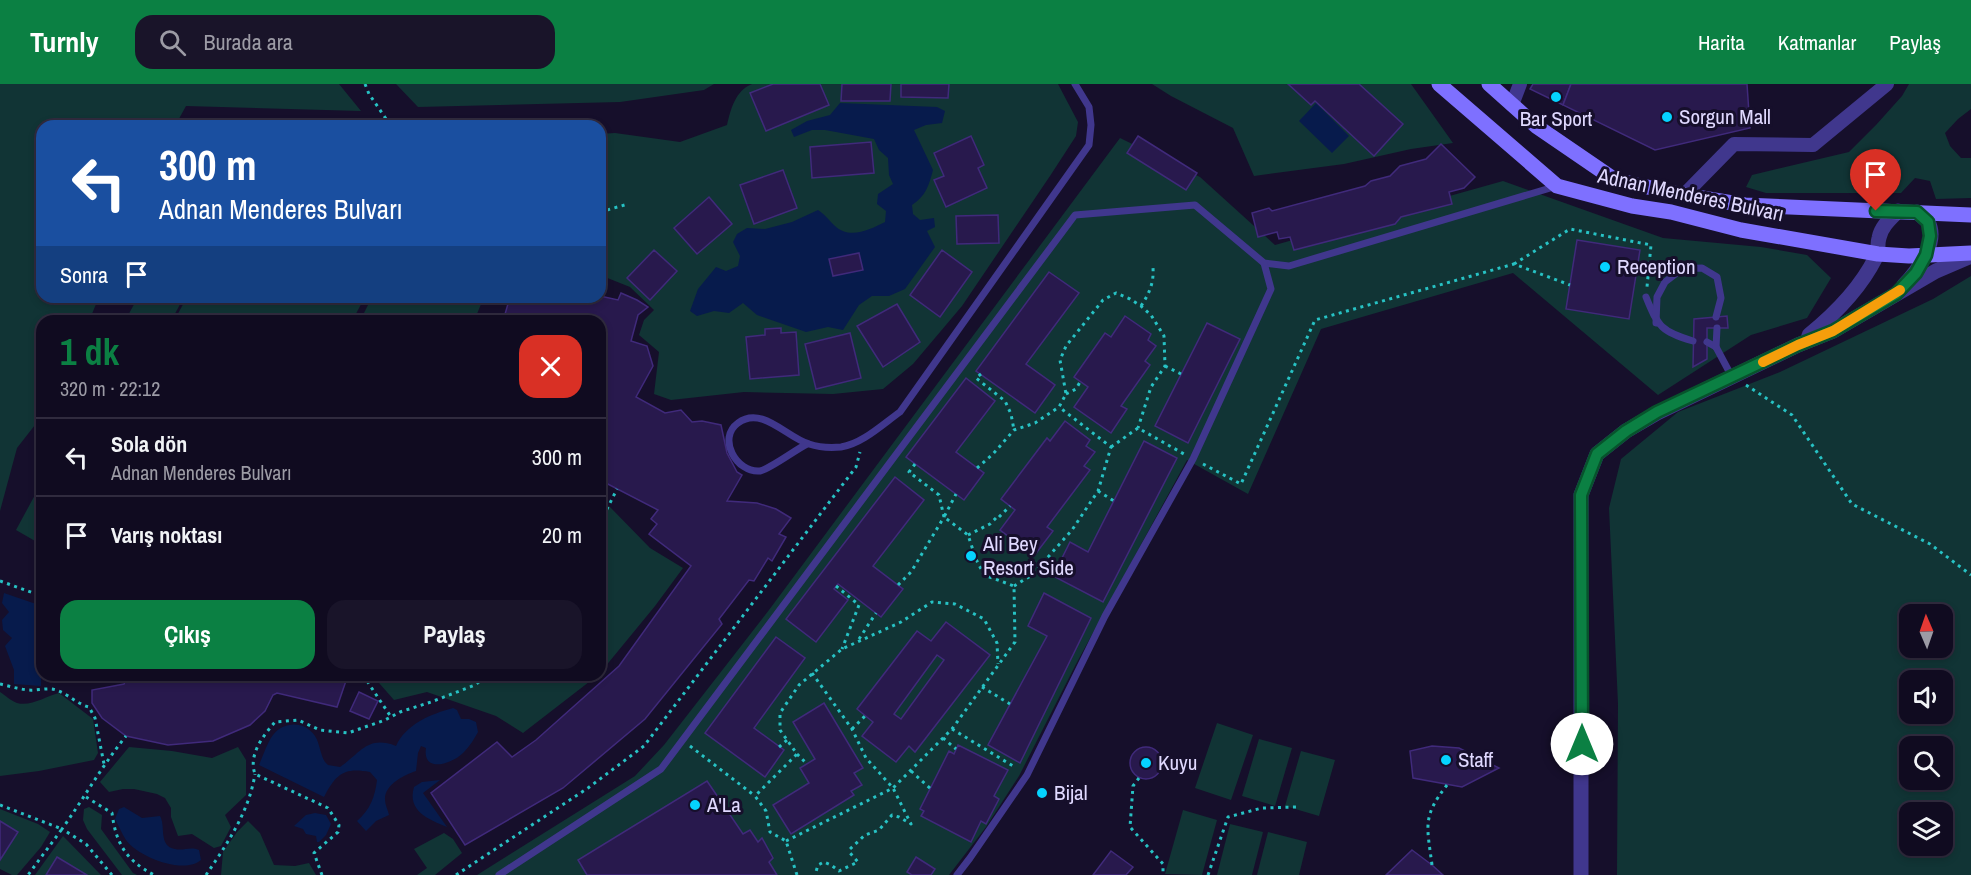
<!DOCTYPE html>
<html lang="tr">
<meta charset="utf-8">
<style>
:root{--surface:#100b20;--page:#191429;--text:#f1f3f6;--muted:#9c9ba5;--line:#302b3e;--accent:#0b8043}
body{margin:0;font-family:"Archivo Narrow",sans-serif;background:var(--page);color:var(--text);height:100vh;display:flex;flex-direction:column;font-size:22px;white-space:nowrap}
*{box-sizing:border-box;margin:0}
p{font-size:20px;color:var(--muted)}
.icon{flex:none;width:33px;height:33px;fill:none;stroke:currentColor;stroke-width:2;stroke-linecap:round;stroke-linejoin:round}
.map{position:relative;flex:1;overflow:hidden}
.details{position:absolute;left:36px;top:231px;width:570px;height:366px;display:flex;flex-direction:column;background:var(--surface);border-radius:18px;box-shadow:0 3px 9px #0003,0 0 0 2px var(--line)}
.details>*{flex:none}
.top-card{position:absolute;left:36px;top:36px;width:570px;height:183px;border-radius:18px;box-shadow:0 3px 9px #0003,0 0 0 2px var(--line);background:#1a4fa0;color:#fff;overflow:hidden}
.needle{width:39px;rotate:358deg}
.buttons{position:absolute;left:1899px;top:520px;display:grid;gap:12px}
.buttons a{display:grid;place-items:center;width:54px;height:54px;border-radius:12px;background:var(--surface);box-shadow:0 3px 9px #0003,0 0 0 2px var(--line);font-size:30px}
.pin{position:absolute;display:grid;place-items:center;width:51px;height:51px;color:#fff;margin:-62px -26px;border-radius:50% 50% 50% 0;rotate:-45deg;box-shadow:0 0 6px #0007}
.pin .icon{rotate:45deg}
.me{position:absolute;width:66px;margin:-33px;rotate:0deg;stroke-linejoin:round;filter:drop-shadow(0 0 4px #0008)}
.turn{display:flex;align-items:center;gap:21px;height:126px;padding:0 24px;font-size:27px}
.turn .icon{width:78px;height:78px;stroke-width:2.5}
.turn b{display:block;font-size:42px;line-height:51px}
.then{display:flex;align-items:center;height:57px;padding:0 24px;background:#0003;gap:12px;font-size:22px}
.round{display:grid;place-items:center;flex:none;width:63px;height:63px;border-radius:18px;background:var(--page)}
.head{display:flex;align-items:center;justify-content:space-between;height:102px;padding:0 24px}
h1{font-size:36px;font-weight:700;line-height:45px;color:var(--accent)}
.button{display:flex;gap:12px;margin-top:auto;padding:12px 24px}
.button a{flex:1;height:69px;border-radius:18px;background:var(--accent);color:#fff;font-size:24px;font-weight:700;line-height:69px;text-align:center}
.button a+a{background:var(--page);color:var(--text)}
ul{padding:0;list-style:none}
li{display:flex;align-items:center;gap:18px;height:78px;padding:0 24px;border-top:2px solid var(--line)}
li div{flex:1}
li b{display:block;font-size:22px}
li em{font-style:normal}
header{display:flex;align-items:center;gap:36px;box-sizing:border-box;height:84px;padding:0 30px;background:var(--accent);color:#fff}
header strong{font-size:28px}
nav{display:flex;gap:33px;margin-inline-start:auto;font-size:21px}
.search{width:420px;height:54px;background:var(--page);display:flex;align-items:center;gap:15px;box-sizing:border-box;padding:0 21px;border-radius:18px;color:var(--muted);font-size:22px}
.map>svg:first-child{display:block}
.green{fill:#113435;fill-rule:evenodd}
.water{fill:#071b4c}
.building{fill:#28194d;stroke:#402a7b;stroke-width:1.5;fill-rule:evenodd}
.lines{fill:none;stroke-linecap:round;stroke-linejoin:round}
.path{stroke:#27c2c4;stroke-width:3;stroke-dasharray:3 4.5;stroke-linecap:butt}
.service{stroke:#40378d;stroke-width:7}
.minor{stroke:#40378d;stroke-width:14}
.tertiary{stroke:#40378d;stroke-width:15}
.secondary{stroke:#7e70ff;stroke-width:15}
.route-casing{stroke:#07532c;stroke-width:15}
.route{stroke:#0b8043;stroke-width:10}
.slow{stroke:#f59e0b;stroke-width:10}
.poi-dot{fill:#05d3ff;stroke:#160f2b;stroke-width:2}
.labels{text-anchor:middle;stroke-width:6;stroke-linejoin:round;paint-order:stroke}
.poi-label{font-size:21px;fill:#e0d9ff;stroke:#160f2b;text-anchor:start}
.street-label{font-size:21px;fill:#e0d9ff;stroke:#160f2b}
</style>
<header>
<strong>Turnly</strong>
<div class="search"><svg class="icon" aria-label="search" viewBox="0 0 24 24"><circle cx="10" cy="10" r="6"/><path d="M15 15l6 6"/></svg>Burada ara</div>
<nav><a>Harita</a><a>Katmanlar</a><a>Paylaş</a></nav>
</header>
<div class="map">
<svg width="1971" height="791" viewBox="0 0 1971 791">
<rect width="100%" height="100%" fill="#160f2b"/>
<g class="green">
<path d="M 0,0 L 339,0 L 361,27 L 186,22 L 175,42 L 42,42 L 42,213 L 99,213 L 89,237 L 42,237 L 42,332 L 17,364 L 0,427 Z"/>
<path d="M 396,0 L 714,0 L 704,6 L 620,18 L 418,23 Z"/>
<path d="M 752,0 L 1058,0 L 1078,38 L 1076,52 L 1050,92 L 962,222 L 913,280 L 883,305 L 833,310 L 744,308 L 671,316 L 654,310 L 659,268 L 639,251 L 644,236 L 654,226 L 630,203 L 600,191 L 600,50 L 615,49 L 680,58 L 727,41 C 731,25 735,7 752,0 Z"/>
<path d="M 1152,0 L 1411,0 L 1453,59 L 1411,65 L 1344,80 L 1254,92 L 1233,44 L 1171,12 Z"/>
<path d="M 1909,0 L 1971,0 L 1971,25 L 1958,35 L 1945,49 L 1950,62 L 1961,74 L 1971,74 L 1971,114 L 1936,115 L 1930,97 L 1915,94 L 1901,109 L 1766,109 L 1746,103 L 1752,91 L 1849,68 L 1876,41 L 1902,12 Z"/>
<path d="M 1120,54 L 1200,93 L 1275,161 L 1503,97 L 1663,154 L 1761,163 L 1807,171 L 1831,194 L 1807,234 L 1751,251 L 1658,311 L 1513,189 L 1321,245 L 1248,410 L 1187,376 L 1076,580 L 1019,692 L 986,743 L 949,791 L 477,791 L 635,692 L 664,661 L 769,526 Z"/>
<path d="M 1971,192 L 1971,791 L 1617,791 L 1618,620 L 1609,424 L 1621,375 L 1678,328 L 1780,288 L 1933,215 ZM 1910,531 L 1942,531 L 1942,564 L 1910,564 ZM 1910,597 L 1942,597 L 1942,630 L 1910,630 ZM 1910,663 L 1942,663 L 1942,696 L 1910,696 ZM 1910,729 L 1942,729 L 1942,762 L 1910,762 Z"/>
<path d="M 138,213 L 184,213 L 171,237 L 125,237 Z"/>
<path d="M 187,213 L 365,213 L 352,237 L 174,237 Z"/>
<path d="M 372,213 L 484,213 L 474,237 L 360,237 Z"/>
<path d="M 42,398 L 42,461 L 16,446 Z"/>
<path d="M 600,420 L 609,422 L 650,464 L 683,484 L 655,522 L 600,589 Z"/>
<path d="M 372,591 L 598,591 L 523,649 L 496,632 L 427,608 L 394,616 Z"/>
<path d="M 0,608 C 5,611 11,617 17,619 C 31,623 46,612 59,609 L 93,635 L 98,669 L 94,676 L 39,687 L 0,692 Z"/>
<path d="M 1217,639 L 1253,651 L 1231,716 L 1195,704 Z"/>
<path d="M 1259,655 L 1292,664 L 1275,722 L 1242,712 Z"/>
<path d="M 129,663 L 172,667 L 212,674 L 238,663 L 246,676 L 246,711 L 225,731 L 231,743 L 221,762 L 214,764 L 192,750 L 178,752 L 171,733 L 171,724 L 165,714 L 157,710 L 134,705 L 123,705 L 109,708 L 100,698 Z"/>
<path d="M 1301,667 L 1335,676 L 1319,732 L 1285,722 Z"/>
<path d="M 89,723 L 102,731 L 101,745 L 133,789 L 137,791 L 122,791 L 87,745 L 83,736 L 84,725 Z"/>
<path d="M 0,725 L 38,740 L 50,748 L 41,763 L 17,791 L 12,791 L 0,785 Z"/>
<path d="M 1183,726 L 1217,736 L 1202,791 L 1165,790 Z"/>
<path d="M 248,737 L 260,749 L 274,781 L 295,782 L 309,779 L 316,791 L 221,791 L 223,768 L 237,748 Z"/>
<path d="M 1230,740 L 1263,748 L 1252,791 L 1217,791 Z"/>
<path d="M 1268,748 L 1307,758 L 1299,791 L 1257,791 Z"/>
<path d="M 444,749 L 453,755 L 462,769 L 435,791 L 417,791 L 427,784 L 414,765 Z"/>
<path d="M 63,752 L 101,791 L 35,791 Z"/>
</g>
<g class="water">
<path d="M 840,19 L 937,23 L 945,27 L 942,39 L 926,41 L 914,46 L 933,86 C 929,101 926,112 912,121 L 913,130 L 920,136 L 934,134 L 935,143 L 927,147 L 935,163 L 905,205 L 889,212 L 872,212 L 859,221 L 843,246 L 828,243 L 806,248 L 757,231 L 743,219 L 729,229 L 714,227 L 697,232 L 690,227 L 698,205 L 716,183 L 726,187 L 738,182 L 740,172 L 733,158 L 737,150 L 747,144 L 765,145 L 792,138 L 818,126 C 826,131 829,137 835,142 C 850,156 871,145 885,138 L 886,127 L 877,120 L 878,110 L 893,100 L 889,91 L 888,74 L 879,66 L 874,55 L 825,46 L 812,46 L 794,53 L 791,46 L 807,37 L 830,31 Z"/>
<path d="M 1316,19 L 1349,52 L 1332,69 L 1299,37 Z"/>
<path d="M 4,509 L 36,520 L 34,532 L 42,534 L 41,602 L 14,600 L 14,586 L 5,562 L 12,554 L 3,546 L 2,536 L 9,528 L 2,519 Z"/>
<path d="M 453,624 L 457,626 L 461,635 L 469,635 L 476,638 L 478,648 C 474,655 470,662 464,668 C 453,680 422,690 426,664 L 421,662 L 418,669 L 416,687 C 404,691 384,701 385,716 C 385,721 388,726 389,731 L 376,737 L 366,747 L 357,737 C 370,726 375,713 377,696 L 370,688 C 344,683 336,690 324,713 L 259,681 C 263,672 267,659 273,651 C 284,637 305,637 315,652 C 320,660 320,670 325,678 L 328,681 L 340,683 C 361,669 367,651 396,662 C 406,640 431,630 453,624 Z"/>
<path d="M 440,696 L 423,709 L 447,743 C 428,735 407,727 414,703 L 422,698 Z"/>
<path d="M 124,723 L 142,734 L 160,732 C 166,742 158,762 175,765 C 184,767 190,762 199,766 L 201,776 C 184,791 138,773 126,756 C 122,750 119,742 115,735 L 119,725 Z"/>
<path d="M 315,729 L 326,731 L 331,740 L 326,751 L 319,758 L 317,758 L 316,752 L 306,750 L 303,745 L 294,742 L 306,731 Z"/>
</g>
<g class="building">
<path d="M 773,0 L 820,0 L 829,21 L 766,47 L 750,9 Z"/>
<path d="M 842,0 L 891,0 L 890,17 L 841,17 Z"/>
<path d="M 901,0 L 949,0 L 948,14 L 901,13 Z"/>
<path d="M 1288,0 L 1359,0 L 1403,40 L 1374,72 L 1315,17 L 1311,21 Z"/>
<path d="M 1533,0 L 1571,0 L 1563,21 L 1530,5 Z"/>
<path d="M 1571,0 L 1747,0 L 1750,44 L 1655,66 L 1563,21 Z"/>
<path d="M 971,52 L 984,81 L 978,84 L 987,104 L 946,123 L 934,96 L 944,92 L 934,69 Z"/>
<path d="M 1138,52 L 1197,89 L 1186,106 L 1127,69 Z"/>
<path d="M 871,58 L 874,89 L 812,94 L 810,63 Z"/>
<path d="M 1441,60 L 1475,93 L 1464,104 L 1449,108 L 1452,120 L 1401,133 L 1395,140 L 1294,166 L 1290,153 L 1279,155 L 1277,148 L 1258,153 L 1252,129 L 1269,124 L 1272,127 L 1365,102 L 1371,97 L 1390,92 L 1400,82 L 1426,75 Z"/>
<path d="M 783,86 L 797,124 L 754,140 L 740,101 Z"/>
<path d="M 709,113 L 732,140 L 697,170 L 674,144 Z"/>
<path d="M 998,131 L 999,159 L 957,160 L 956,132 Z"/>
<path d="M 1577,156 L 1640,166 L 1629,235 L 1566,225 Z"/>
<path d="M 654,166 L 677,187 L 650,216 L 627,194 Z"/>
<path d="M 942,166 L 972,188 L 940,233 L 910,211 Z"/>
<path d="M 859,169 L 863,186 L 833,192 L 829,175 Z"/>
<path d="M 1049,188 L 1079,209 L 1026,280 L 1055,301 L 1035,329 L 976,287 Z"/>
<path d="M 621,209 L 637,216 L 648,223 L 638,231 L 631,257 L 647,262 L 653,282 L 636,313 L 665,329 L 681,326 L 692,338 L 702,337 L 721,341 L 727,369 L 737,388 L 742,391 L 727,417 L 757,419 L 776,425 L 791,434 L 779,450 L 786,453 L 772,477 L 768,474 L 754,497 L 749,496 L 719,535 L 722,540 L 645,635 L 563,704 L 465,761 L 431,709 L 497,658 L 512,673 L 536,656 L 619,582 L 691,482 L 649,450 L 657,440 L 651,435 L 658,426 L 600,396 L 600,237 L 503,237 L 510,213 L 600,212 L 618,216 Z"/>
<path d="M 897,220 L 920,258 L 883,283 L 857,242 Z"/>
<path d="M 1125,232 L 1151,250 L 1148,256 L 1156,262 L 1145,277 L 1150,281 L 1121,322 L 1127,325 L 1111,349 L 1074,323 L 1088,303 L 1074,293 L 1105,249 L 1111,253 Z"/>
<path d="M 1727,232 L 1728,244 L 1707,244 L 1707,275 L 1693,283 L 1694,235 Z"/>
<path d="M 1207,239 L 1240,255 L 1188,359 L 1155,342 Z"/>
<path d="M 781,244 L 781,249 L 796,248 L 799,291 L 750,295 L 746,253 L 765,251 L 765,245 Z"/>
<path d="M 850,249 L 861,294 L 816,305 L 805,260 Z"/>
<path d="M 966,294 L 995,317 L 956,368 L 984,389 L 964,416 L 906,373 Z"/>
<path d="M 1065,337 L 1090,356 L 1086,362 L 1095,368 L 1084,382 L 1090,386 L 1047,443 L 1053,447 L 1034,472 L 1000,446 L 1015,426 L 1001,415 L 1047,354 L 1050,357 Z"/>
<path d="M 1144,357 L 1177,374 L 1103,518 L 1053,492 L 1070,458 L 1088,468 Z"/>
<path d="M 895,393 L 924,416 L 873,482 L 903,505 L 881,533 L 838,500 L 834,505 L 848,516 L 816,558 L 786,535 Z"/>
<path d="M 1044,509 L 1091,534 L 1020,679 L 988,661 L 1047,552 L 1028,542 Z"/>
<path d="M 946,538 L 990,571 L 915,668 L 909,662 L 896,678 L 862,652 L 873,638 L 857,625 L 917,547 L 931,557 ZM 937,571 L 944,576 L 901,635 L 894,630 Z"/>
<path d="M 776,553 L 805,574 L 754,644 L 784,666 L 765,693 L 705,649 Z"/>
<path d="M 128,591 L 348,591 L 337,623 L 277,609 L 273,611 L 265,627 L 250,641 L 213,657 L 168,661 L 126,652 L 102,634 L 92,619 L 92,606 L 124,600 Z"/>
<path d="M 359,608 L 378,617 L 369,635 L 350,627 Z"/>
<path d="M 824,619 L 863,684 L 854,689 L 862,701 L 851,707 L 854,711 L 791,750 L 773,721 L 809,699 L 800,684 L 815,675 L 793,638 Z"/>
<path d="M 958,661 L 1008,686 L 994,712 L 999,715 L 986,740 L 981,737 L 971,758 L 921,732 L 924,727 L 920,725 L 949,667 L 954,670 Z"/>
<path d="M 1432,662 L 1459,664 L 1499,684 L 1462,703 L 1413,694 L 1410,667 Z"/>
<circle cx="1146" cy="679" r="16"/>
<path d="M 707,697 L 743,750 L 750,746 L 758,758 L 762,754 L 773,774 L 769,778 L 777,791 L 587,791 L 578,776 Z"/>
<path d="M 0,737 L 18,748 L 0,776 Z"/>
<path d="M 1412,766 L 1432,781 L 1443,791 L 1386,791 Z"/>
<path d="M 1111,767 L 1133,783 L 1126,791 L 1093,791 Z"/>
<path d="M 57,773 L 87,791 L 46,791 Z"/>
<path d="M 916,773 L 935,785 L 931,791 L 912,791 L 907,788 Z"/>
</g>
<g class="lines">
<g class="path">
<path d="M 365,0 L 369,10 L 391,42"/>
<path d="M 600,128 L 628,120"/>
<path d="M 1514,180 L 1570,145 L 1651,161 L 1647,203"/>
<path d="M 1141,222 C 1149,210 1154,199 1153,184"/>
<path d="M 1165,282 L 1181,290"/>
<path d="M 981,290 L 976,294 L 1005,317 L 1011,330 L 1014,346"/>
<path d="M 1746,301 L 1792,331 L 1852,420 L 1930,460 L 1971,491"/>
<path d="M 1066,310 L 1076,305 L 1080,298"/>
<path d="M 1111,363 L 1138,344 L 1184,370"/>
<path d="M 1203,380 L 1241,400 L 1315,236 L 1514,180 L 1570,201"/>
<path d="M 977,384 L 993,370 L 1014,346 L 1035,339 L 1059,323 L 1066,310 L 1060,276 L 1066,262 L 1103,216 L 1116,209 L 1130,215 L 1141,222 L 1151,231 L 1164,252 L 1165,282 L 1151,303 L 1138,344"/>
<path d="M 1098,407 L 1114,417"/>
<path d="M 999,433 L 1010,422"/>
<path d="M 600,439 L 617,405"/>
<path d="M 968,451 L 990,440 L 998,432"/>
<path d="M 0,497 L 42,512"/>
<path d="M 898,501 L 911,488 L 944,433 L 939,411 L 909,388 L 915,380"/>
<path d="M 836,502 L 859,521 L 842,565"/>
<path d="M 1014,502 L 1032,491 L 1072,446 L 1098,407 L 1111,363 L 1059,323"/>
<path d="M 859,555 L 876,529"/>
<path d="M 600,584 L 605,584"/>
<path d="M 812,589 L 852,645 L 866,674 L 893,704 L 911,740 L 899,733 L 892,731 L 879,746 L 865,751 L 850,765 L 850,769 L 858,778 L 839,787 L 831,781 L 824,778 L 818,781 L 815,791"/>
<path d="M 363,591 L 391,633"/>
<path d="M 0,600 C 9,602 18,605 28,606 C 37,607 48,603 56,606 C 68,610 77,620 89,623 L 95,634 L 104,680"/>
<path d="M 982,603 L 1010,620"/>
<path d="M 852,645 L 865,632"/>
<path d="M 952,645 L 1013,682"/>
<path d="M 943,654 L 956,665"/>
<path d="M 690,662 L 755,712"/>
<path d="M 779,663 L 787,656"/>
<path d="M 797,670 L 807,680"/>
<path d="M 911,687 L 931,705"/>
<path d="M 1139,694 L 1133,702 L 1130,743 L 1163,780 L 1163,791"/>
<path d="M 86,713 L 112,729 C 116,760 126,776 154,791"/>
<path d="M 0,721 L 62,745 L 28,791"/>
<path d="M 786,757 L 893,704 L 952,645 L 1015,558 L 1014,502 L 984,491 L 976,475 L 968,451 L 944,433 L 956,410"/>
<path d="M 1432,781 C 1427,742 1422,733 1447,701"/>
<path d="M 112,791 L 86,760 L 62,745 C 84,714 102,682 126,652"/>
<path d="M 206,791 C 227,760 249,728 255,690"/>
<path d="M 322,791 L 314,769 L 338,748 L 339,741 L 328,724 L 255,690 C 248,671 263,652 275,638 L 298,636 L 320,646 L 348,649 L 385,636 L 400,628 L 431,618 L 475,601 L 488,591"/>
<path d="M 456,791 L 588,704 L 644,662 L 856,383 L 860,368"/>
<path d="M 797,791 L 786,757 L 770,748 L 766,727 L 755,712 L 797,670 L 780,646 L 780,629 L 799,601 L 842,565 L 901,538 L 932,518 L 955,520 L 984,535 L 997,559 L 998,580"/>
<path d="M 1208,791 L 1228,733 L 1262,724 L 1296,723"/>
</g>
<g class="service">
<path d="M 1646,213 C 1658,243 1662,248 1693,257"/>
<path d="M 1656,239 L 1657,213 L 1665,198 L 1682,185 L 1702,184 L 1717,193 L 1721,214 L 1716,233"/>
<path d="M 1707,258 L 1716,263 L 1732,293"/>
<path d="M 1716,263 L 1717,244"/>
<path d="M 807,360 C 795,366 770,385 760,387 C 736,389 717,354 738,339 C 762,321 787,354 809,360 C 818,363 831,364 841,363 C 862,360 883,340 900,328 L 1089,61 L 1091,41 L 1089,23 L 1075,0"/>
<path d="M 499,791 L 661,685 L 1075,131 L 1195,121 L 1264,179 L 1289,182 L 1557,102"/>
<path d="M 957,791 L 970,774 L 1027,691 L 1105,532 L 1193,375 L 1271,205 L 1264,179"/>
</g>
<g class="minor">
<path d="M 1512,21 L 1520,0"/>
<path d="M 1684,111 L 1734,60 L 1813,61 L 1887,0"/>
</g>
<g class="tertiary">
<path d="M 1904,201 C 1917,188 1939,158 1928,138 C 1926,135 1920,131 1917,128"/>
<path d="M 1809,251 C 1835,230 1861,203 1876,173 C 1879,167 1877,160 1879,154 C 1881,143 1890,135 1898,127"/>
<path d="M 1581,791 L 1581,411 L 1597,370 L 1626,347 L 1657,329 L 1798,261 L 1833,247 L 1936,187 L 1971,172"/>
</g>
<g class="secondary">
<path d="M 1439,0 L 1557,102 L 1632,122 L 1671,128 L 1741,146 L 1878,170 L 1909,172 L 1971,169"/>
<path d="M 1489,0 L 1536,42 L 1615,96 L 1684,111 L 1745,121 L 1971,131"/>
</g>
</g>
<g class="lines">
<defs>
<path id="route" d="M 1582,660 L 1581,411 L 1597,370 L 1626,347 L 1657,328 L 1798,261 L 1833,247 L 1896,210 L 1916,189 L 1926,171 L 1930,152 L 1928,138 L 1917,128 L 1876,127"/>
</defs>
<use href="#route" class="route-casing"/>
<use href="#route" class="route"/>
<path class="slow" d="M 1763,278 L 1798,261 L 1833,247 L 1900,206"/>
</g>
<g class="poi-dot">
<circle cx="1556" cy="13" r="6"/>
<circle cx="1667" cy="33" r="6"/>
<circle cx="1605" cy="183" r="6"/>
<circle cx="971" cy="472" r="6"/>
<circle cx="1446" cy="676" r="6"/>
<circle cx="1146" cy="679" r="6"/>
<circle cx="1042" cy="709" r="6"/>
<circle cx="695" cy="721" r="6"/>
</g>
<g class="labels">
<g class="poi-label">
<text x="1679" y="40">Sorgun Mall</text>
<text x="1556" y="42" text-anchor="middle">Bar Sport</text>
<text x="1617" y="190">Reception</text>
<text x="983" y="467">Ali Bey<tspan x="983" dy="24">Resort Side</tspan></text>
<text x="1458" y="683">Staff</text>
<text x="1158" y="686">Kuyu</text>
<text x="1054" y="716">Bijal</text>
<text x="707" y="728">A'La</text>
</g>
<g class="street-label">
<text transform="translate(1691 111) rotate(12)" y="7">Adnan Menderes Bulvarı</text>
</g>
</g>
</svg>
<div class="buttons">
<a><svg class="needle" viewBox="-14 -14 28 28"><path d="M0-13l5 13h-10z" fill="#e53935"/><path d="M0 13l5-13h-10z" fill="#9c9ba5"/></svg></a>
<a><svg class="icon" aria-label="sound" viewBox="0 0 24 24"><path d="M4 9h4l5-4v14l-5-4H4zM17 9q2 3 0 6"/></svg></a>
<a><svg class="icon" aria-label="search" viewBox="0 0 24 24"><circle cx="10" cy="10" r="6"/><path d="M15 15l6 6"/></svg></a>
<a><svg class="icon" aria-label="layers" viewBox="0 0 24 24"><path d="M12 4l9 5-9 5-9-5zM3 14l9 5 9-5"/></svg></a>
</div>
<div class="pin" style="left:1876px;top:127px;background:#d93025"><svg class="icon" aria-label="arrive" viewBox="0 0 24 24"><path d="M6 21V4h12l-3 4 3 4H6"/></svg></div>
<svg class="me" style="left:1582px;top:660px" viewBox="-20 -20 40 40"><circle r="19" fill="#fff"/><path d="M0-13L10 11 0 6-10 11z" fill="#0b8043"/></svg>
<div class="top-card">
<div class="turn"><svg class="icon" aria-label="left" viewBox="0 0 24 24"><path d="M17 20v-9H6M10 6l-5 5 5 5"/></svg><div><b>300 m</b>Adnan Menderes Bulvarı</div></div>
<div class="then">Sonra<svg class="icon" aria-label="arrive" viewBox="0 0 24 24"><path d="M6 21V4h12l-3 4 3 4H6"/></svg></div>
</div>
<section class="details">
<div class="head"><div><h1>1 dk</h1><p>320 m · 22:12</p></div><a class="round" style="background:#d93025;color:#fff"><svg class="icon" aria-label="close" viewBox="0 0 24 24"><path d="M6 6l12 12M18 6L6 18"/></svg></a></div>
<ul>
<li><svg class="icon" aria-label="left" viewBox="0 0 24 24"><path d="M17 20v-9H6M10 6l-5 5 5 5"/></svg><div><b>Sola dön</b><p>Adnan Menderes Bulvarı</p></div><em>300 m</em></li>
<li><svg class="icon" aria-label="arrive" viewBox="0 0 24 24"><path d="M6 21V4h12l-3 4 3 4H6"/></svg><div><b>Varış noktası</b></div><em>20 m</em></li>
</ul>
<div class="button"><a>Çıkış</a><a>Paylaş</a></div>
</section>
</div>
